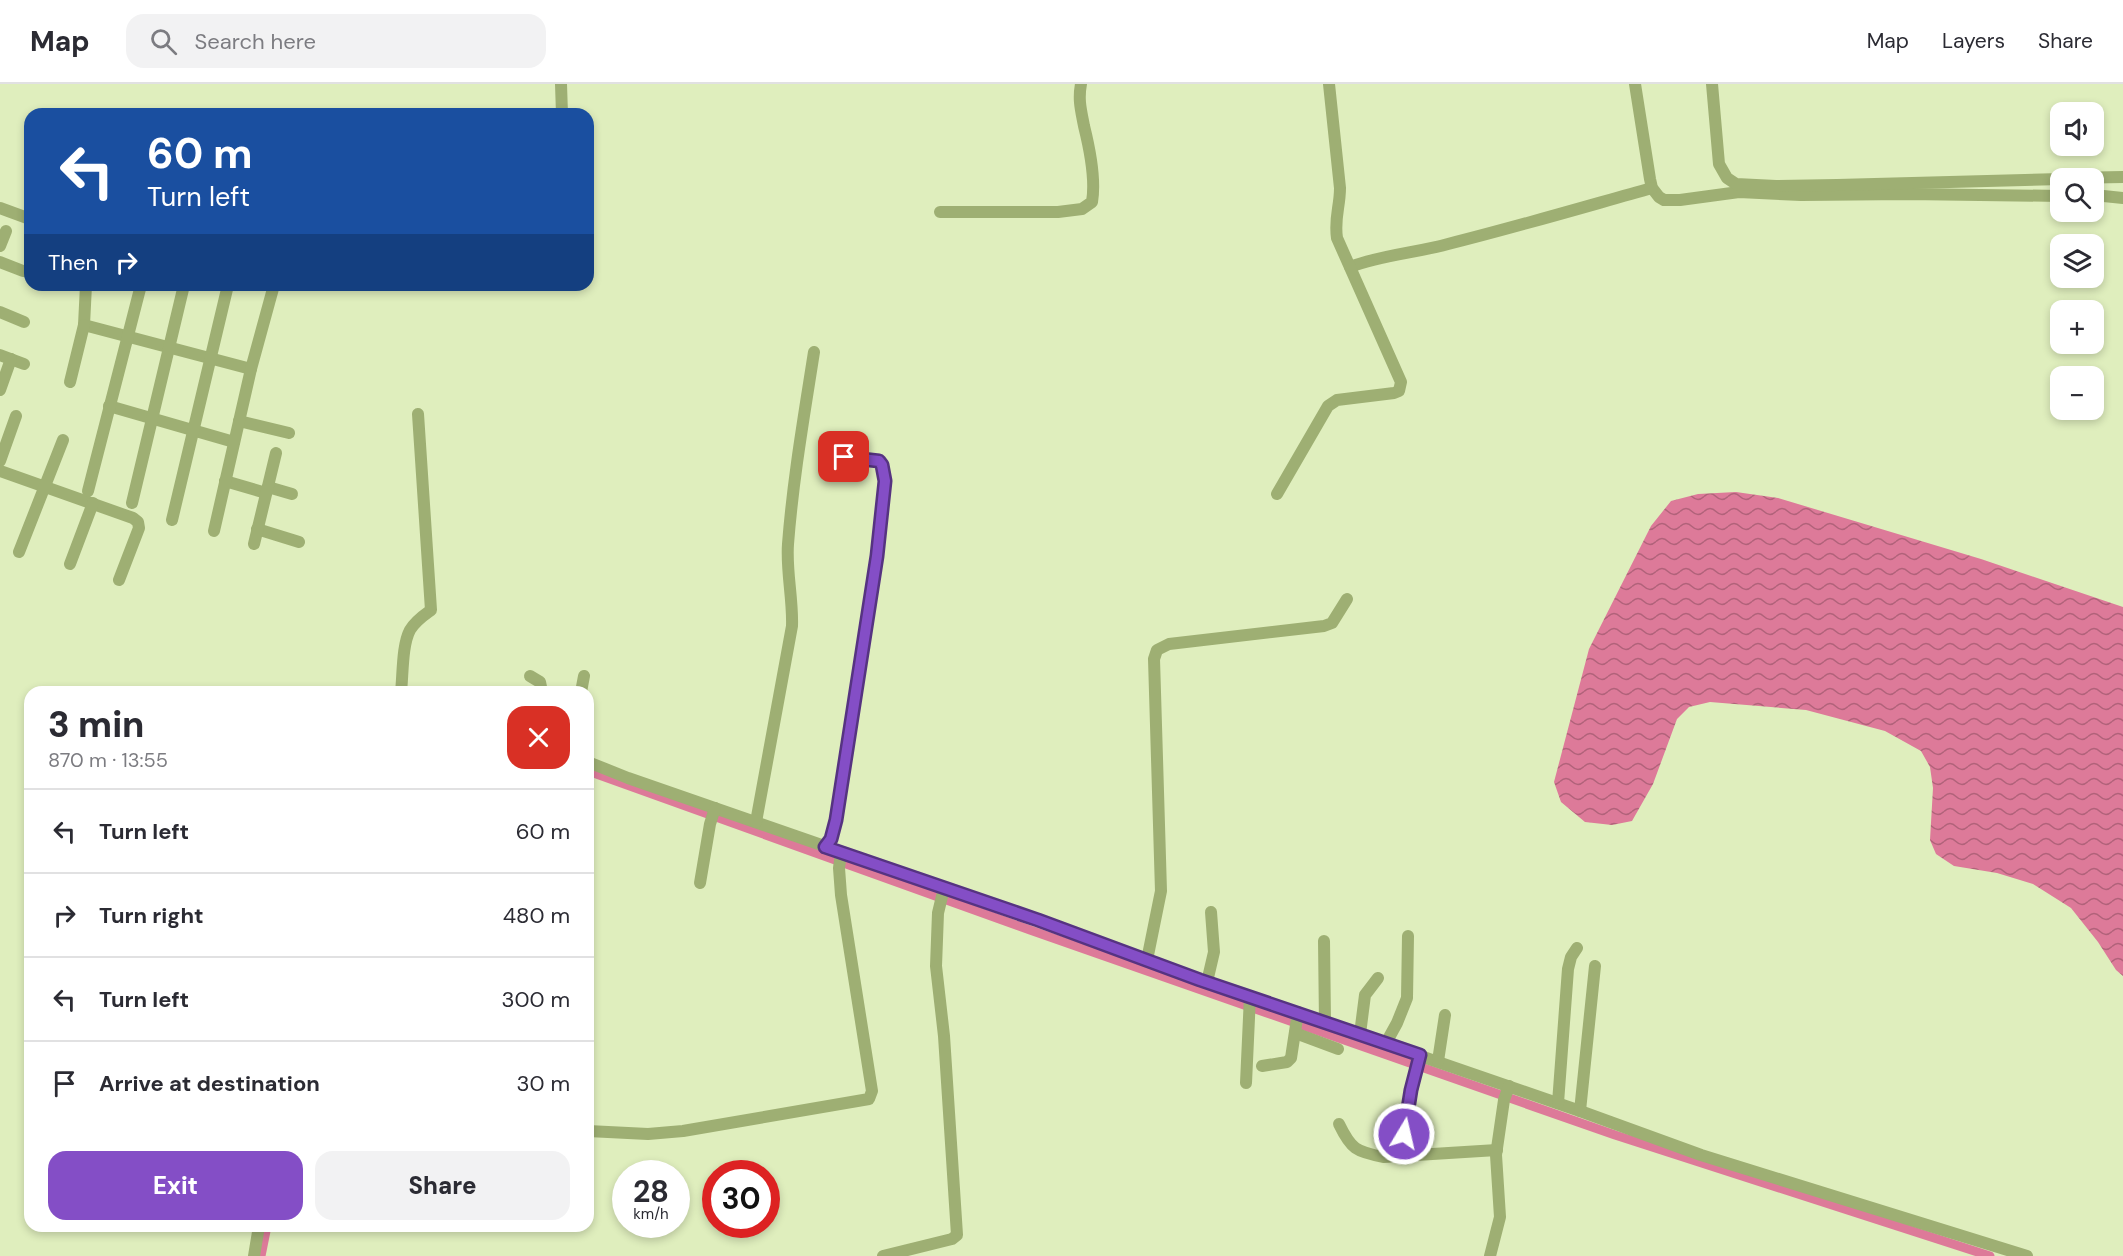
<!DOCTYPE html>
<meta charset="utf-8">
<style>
:root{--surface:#fff;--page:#f2f2f3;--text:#2b2b33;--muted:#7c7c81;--line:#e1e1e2;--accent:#844ec6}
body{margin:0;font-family:"DM Sans",sans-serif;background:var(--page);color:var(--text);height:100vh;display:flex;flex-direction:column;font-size:22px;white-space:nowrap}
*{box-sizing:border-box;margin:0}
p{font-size:20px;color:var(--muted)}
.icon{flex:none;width:33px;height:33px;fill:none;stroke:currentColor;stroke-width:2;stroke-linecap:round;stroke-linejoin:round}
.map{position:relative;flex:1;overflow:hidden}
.sheet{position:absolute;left:24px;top:602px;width:570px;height:546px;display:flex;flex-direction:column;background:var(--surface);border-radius:18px;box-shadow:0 3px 9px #0003}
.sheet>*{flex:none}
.hud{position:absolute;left:24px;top:24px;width:570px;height:183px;border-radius:18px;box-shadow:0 3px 9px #0003;background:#1a4fa0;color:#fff;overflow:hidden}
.controls{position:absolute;left:2050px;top:18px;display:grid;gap:12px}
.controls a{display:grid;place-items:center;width:54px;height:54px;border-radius:12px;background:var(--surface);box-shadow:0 3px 9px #0003;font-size:30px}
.speed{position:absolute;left:612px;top:1076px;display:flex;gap:12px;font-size:30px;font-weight:700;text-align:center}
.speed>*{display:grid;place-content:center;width:78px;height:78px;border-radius:50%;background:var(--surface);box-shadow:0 3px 9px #0003;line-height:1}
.speed small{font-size:15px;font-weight:400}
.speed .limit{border:9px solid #d22;background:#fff;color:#111}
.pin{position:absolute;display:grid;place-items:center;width:51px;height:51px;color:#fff;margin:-26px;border-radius:12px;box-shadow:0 3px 9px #0006}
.me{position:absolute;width:66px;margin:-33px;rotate:9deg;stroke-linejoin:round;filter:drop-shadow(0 0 4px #0008)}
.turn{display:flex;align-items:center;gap:21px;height:126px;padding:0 24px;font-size:27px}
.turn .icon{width:78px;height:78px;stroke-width:2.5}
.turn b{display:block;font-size:42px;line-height:51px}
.then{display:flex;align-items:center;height:57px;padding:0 24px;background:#0003;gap:12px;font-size:22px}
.round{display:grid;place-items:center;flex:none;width:63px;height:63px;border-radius:18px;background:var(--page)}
.headline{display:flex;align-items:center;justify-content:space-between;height:102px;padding:0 24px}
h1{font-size:36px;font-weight:800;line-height:45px}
.button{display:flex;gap:12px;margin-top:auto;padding:12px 24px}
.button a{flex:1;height:69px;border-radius:18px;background:var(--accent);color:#fff;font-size:24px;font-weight:800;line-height:69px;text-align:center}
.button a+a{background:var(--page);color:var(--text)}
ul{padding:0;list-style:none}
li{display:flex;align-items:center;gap:18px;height:84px;padding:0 24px;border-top:2px solid var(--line)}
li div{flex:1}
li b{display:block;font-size:22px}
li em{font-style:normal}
header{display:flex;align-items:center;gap:36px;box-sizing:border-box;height:84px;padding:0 30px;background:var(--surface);border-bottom:2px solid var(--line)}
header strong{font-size:28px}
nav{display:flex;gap:33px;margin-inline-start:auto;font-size:21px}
.search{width:420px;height:54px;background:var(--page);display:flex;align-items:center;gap:15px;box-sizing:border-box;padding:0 21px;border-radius:18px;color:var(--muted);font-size:22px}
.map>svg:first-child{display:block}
.water{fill:url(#water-waves)}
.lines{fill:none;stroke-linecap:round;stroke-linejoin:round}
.canal{stroke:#dd7a99;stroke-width:9}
.minor{stroke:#9eaf73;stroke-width:12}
.route-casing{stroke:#563381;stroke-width:15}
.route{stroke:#844ec6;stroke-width:10}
</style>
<header>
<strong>Map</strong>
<div class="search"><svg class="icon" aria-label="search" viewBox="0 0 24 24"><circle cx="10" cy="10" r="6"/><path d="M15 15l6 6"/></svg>Search here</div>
<nav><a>Map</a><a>Layers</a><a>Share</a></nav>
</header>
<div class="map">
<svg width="2123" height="1172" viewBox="0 0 2123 1172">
<defs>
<pattern id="water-waves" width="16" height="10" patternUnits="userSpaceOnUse" patternTransform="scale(1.5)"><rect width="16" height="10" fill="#dd7a99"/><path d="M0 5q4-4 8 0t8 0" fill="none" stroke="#b1627a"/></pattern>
</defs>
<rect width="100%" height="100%" fill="#dfeebd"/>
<path class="water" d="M 1736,408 L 1778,414 L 1981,475 L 2123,523 L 2123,892 L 2116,886 L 2098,858 L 2071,824 L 2033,800 L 1997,789 L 1954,782 L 1936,770 L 1930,756 L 1933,704 L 1930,683 L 1921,667 L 1885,647 L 1806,626 L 1710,618 L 1689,623 L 1677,635 L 1653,700 L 1632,737 L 1612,741 L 1585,738 L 1561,718 L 1554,698 L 1589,565 L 1651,442 L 1671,417 L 1698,410 Z"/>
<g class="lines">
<g class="canal">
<path d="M 588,687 L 1030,846 L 1615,1051 L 1990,1172"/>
<path d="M 261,1172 L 267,1142"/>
</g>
<g class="minor">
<path d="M 561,0 L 562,30"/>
<path d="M 1635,0 L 1650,95 L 1652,104 L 1659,113 L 1664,116 L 1680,116 L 1739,108 L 1801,111 L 1908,110 L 2061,112"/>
<path d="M 1712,0 L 1719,80 L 1727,94 L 1736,100 L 1776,102 L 1837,101 L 2061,95"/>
<path d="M 2068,94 L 2123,93"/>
<path d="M 2094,111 L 2123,114"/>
<path d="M 0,124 L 30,135"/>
<path d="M 940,128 L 1058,128 L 1082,125 L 1092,118 C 1096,95 1090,66 1084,42 C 1081,26 1078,16 1081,0"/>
<path d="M 0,162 L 6,147"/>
<path d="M 0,178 L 23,187"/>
<path d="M 1350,183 C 1382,171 1415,169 1448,160 C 1516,143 1584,123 1652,104"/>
<path d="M 86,201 L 84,241 L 251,285"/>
<path d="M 0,228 L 24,238"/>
<path d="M 0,271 L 24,280"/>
<path d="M 70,298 L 84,241"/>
<path d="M 0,306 L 11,275"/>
<path d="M 109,322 L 234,358"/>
<path d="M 239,337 L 289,349"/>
<path d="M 0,377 L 16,332"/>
<path d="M 0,387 L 133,434 L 138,438 L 139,444 L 119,496"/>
<path d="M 225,397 L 266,409"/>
<path d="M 268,403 L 292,410"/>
<path d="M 88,407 L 141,201"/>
<path d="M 1277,410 L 1328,322 L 1337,316 L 1394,309 L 1399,307 L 1401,298 L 1337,154 C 1334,134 1340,123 1340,104 L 1329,0"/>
<path d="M 132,419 L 184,201"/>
<path d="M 172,436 L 228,201"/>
<path d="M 257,445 L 299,458"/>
<path d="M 214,447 L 251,285 L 274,201"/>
<path d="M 254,460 L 276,369"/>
<path d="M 19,468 L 63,356"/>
<path d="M 70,480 L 93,419"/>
<path d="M 530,592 L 540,598 L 542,608"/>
<path d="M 401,608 C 403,590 402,561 410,546 C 415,537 424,531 431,526 L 418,330"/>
<path d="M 581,608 L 584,592"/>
<path d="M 588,678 L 628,694 L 1038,836 L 1200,896 L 1580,1027 L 1701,1071 L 2027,1172"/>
<path d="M 756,738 L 792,542 C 793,515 786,487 788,460 C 793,395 804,332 814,268"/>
<path d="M 825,763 L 831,755 L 836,736 L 877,472 L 885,397 L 882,381 L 879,377 L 834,372"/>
<path d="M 700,799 L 710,740 L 715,724"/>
<path d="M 1324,857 L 1325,938"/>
<path d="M 1147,876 L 1161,807 L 1154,575 L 1157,566 L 1169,560 L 1324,542 L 1332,539 L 1347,515"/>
<path d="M 1207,898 L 1214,868 L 1211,828"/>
<path d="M 1295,949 L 1338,965"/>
<path d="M 1360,950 L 1365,911 L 1378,894"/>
<path d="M 1386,959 L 1397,939 L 1407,914 L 1408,852"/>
<path d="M 1438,977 L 1445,931"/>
<path d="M 1262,982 L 1287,978 L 1291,974 L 1298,928"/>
<path d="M 1246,999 L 1250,912"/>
<path d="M 1558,1019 L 1568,885 L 1571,873 L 1577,864"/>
<path d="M 1580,1027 L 1595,882"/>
<path d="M 1339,1040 C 1351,1065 1356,1068 1384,1073 L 1497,1066"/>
<path d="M 588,1047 L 648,1050 L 683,1047 L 869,1015 L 872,1007 L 841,811 L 839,784 L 841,769"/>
<path d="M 1403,1072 L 1406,1033 L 1420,971"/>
<path d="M 254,1172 L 259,1142"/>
<path d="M 883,1172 L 952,1155 L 957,1151 L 944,952 L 936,882 L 938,829 L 944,804"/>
<path d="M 1490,1172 L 1500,1133 L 1496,1071 L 1504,1016 L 1509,1002"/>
</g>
</g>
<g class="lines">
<defs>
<path id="route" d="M 844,373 L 879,377 L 882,381 L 885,397 L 877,472 L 836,736 L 831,755 L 825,763 L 1038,836 L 1200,896 L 1420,971 L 1411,1006 L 1404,1050"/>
</defs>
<use href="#route" class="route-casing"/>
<use href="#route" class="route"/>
</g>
</svg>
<div class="controls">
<a><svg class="icon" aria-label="sound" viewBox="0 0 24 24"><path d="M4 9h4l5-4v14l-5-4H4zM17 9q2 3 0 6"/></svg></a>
<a><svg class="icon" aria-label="search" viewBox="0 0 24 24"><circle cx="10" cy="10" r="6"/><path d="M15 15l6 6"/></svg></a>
<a><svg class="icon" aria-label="layers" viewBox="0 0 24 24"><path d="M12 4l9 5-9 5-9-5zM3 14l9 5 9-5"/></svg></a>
<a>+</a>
<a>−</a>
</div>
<div class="speed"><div>28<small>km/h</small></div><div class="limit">30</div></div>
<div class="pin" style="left:844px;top:373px;background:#d93025"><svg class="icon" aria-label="arrive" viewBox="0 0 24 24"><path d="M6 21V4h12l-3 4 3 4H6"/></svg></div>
<svg class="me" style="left:1404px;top:1050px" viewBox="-20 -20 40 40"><circle r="17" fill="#844ec6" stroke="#fff" stroke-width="3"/><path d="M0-11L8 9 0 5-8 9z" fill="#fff"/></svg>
<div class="hud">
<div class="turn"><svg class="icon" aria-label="left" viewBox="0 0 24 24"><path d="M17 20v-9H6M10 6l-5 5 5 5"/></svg><div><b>60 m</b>Turn left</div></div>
<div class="then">Then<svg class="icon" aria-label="right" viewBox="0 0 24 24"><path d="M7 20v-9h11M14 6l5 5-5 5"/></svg></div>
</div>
<section class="sheet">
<div class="headline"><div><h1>3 min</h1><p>870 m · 13:55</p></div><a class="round" style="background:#d93025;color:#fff"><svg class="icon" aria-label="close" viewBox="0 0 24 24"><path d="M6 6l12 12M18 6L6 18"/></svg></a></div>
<ul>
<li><svg class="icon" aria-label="left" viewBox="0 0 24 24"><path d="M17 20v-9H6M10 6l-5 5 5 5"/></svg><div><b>Turn left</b></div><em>60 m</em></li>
<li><svg class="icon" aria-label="right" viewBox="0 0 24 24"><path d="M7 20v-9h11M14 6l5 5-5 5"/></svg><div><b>Turn right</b></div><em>480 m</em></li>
<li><svg class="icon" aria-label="left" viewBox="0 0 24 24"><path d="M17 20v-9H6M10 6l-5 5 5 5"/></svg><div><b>Turn left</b></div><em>300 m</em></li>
<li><svg class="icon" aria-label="arrive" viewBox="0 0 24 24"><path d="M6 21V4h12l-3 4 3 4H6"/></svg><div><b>Arrive at destination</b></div><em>30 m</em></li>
</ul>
<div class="button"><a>Exit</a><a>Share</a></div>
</section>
</div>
